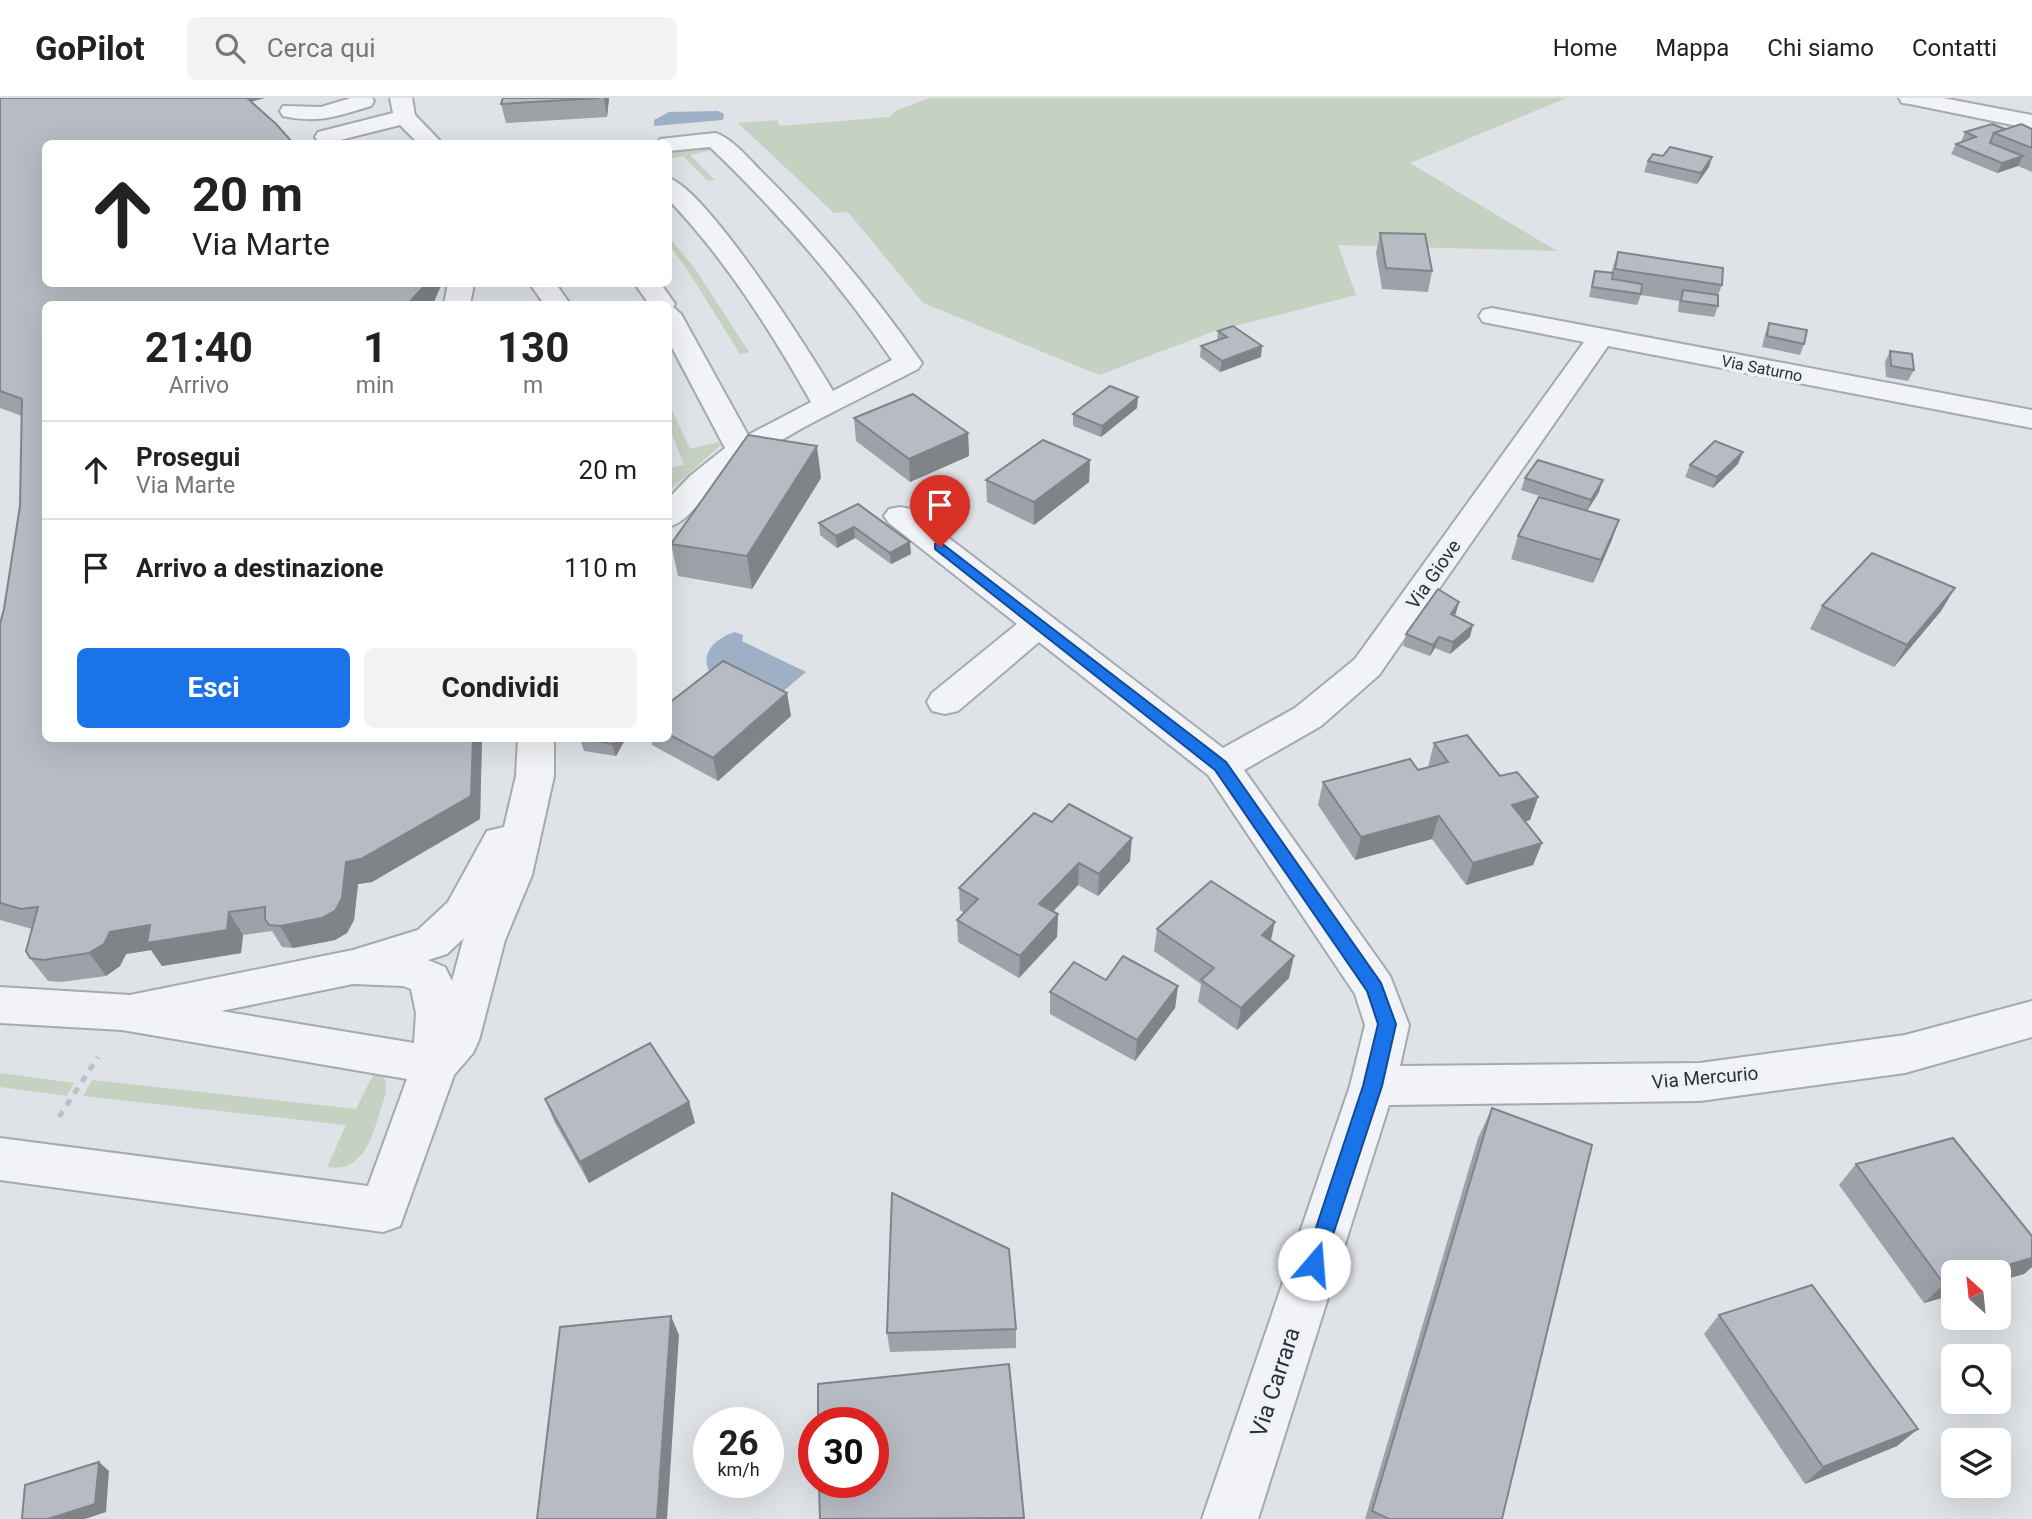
<!DOCTYPE html>
<html lang="it">
<style>
:root{--surface:#fff;--page:#f2f2f2;--text:#222;--muted:#767676;--line:#e0e0e0;--accent:#1a73e8}
body{margin:0;font-family:Roboto,sans-serif;background:var(--page);color:var(--text);height:100vh;display:flex;flex-direction:column;font-size:26px;white-space:nowrap}
*{box-sizing:border-box;margin:0}
p{font-size:23px;color:var(--muted)}
.icon{flex:none;width:38px;height:38px;fill:none;stroke:currentColor;stroke-width:2;stroke-linecap:round;stroke-linejoin:round}
.map{position:relative;flex:1;overflow:hidden}
.details{position:absolute;left:42px;top:203px;width:630px;height:441px;display:flex;flex-direction:column;background:var(--surface);border-radius:10px;box-shadow:0 7px 28px #0002}
.details>*{flex:none}
.hud{position:absolute;left:42px;top:42px;width:630px;height:147px;border-radius:10px;box-shadow:0 7px 28px #0002;background:#fff;color:var(--text);overflow:hidden}
.needle{width:46px;rotate:333deg}
.fabs{position:absolute;left:1941px;top:1162px;display:grid;gap:14px}
.fabs a{display:grid;place-items:center;width:70px;height:70px;border-radius:10px;background:var(--surface);box-shadow:0 7px 28px #0002;font-size:35px}
.speed{position:absolute;left:693px;top:1309px;display:flex;gap:14px;font-size:35px;font-weight:700;text-align:center}
.speed>*{display:grid;place-content:center;width:91px;height:91px;border-radius:50%;background:var(--surface);box-shadow:0 7px 28px #0002;line-height:1}
.speed small{font-size:18px;font-weight:400}
.speed .limit{border:10px solid #d22;background:#fff;color:#111}
.pin{position:absolute;display:grid;place-items:center;width:60px;height:60px;color:#fff;margin:-72px -30px;border-radius:50% 50% 50% 0;rotate:-45deg;box-shadow:0 0 7px #0007}
.pin .icon{rotate:45deg}
.me{position:absolute;width:77px;margin:-38px;rotate:18deg;stroke-linejoin:round;filter:drop-shadow(0 0 5px #0008)}
.turn{display:flex;align-items:center;gap:24px;height:147px;padding:0 35px;font-size:32px}
.turn .icon{width:91px;height:91px;stroke-width:2.5}
.turn b{display:block;font-size:49px;line-height:60px}
.eta{display:flex;justify-content:space-evenly;align-items:center;height:119px;text-align:center}
.eta b{font-size:42px;font-weight:700;line-height:49px}
.action{display:flex;gap:14px;margin-top:auto;padding:14px 35px}
.action a{flex:1;height:80px;border-radius:10px;background:var(--accent);color:#fff;font-size:28px;font-weight:700;line-height:80px;text-align:center}
.action a+a{background:var(--page);color:var(--text)}
ul{padding:0;list-style:none}
li{display:flex;align-items:center;gap:21px;height:98px;padding:0 35px;border-top:2px solid var(--line)}
li div{flex:1}
li b{display:block;font-size:26px}
li em{font-style:normal}
header{display:flex;align-items:center;gap:42px;box-sizing:border-box;height:98px;padding:0 35px;background:var(--surface);border-bottom:2px solid var(--line)}
header strong{font-size:33px}
nav{display:flex;gap:38px;margin-inline-start:auto;font-size:24px}
.search{width:490px;height:63px;background:var(--page);display:flex;align-items:center;gap:18px;box-sizing:border-box;padding:0 24px;border-radius:10px;color:var(--muted);font-size:26px}
.map>svg:first-child{display:block}
.green{fill:#c5d1c1}
.water{fill:#9db0c5}
.lines{fill:none;stroke-linecap:round;stroke-linejoin:round}
.minor-casing{stroke:#a5a9b1;stroke-width:4}
.path{stroke:#bec0c6;stroke-width:5;stroke-dasharray:7 7;stroke-linecap:butt}
.minor{fill:#f2f3f6;fill-rule:evenodd}
.wall{fill:#9da2a9}
.shaded-wall{fill:#808489}
.building{fill:#b7bcc4;stroke:#808489;stroke-width:2}
.route{fill:#1a73e8;stroke:#114b97;stroke-width:2}
.labels{text-anchor:middle;stroke-width:7;stroke-linejoin:round;paint-order:stroke}
.far-street-label{font-size:16px;fill:#29303d;stroke:#eff1f5}
.street-label{font-size:19px;fill:#29303d;stroke:#eff1f5}
.near-street-label{font-size:23px;fill:#29303d;stroke:#eff1f5}
</style>
<header>
<strong>GoPilot</strong>
<div class="search"><svg class="icon" aria-label="search" viewBox="0 0 24 24"><circle cx="10" cy="10" r="6"/><path d="M15 15l6 6"/></svg>Cerca qui</div>
<nav><a>Home</a><a>Mappa</a><a>Chi siamo</a><a>Contatti</a></nav>
</header>
<div class="map">
<svg width="2032" height="1421" viewBox="0 0 2032 1421">
<rect width="100%" height="100%" fill="#dfe2e7"/>
<g class="green">
<path d="M 930,0 L 1566,0 L 1410,65 L 1557,153 L 1338,147 L 1356,197 L 1215,233 L 1099,277 L 923,205 L 848,114 L 834,115 L 738,25 L 777,22 L 780,28 L 889,19 L 897,12 Z"/>
<path d="M 708,50 L 712,52 L 690,57 L 715,82 L 708,83 L 683,58 L 669,61 L 669,52 Z"/>
<path d="M 668,138 L 695,171 L 749,254 L 740,256 L 687,171 L 669,147 Z"/>
<path d="M 669,306 L 690,351 L 718,344 L 721,347 L 669,393 L 669,370 L 684,367 L 669,329 Z"/>
<path d="M 375,973 L 383,978 C 390,990 383,1004 379,1016 C 372,1042 361,1075 327,1069 L 346,1027 L 83,998 L 92,982 L 356,1011 Z"/>
<path d="M 0,975 L 74,985 L 67,998 L 0,989 Z"/>
</g>
<g class="water">
<path d="M 669,14 L 718,13 L 724,16 L 723,22 L 654,28 L 654,22 Z"/>
<path d="M 735,534 L 743,537 L 742,543 L 806,574 L 781,595 L 713,580 C 697,558 713,541 735,534 Z"/>
</g>
<g class="lines">
<defs>
<g id="minor">
<path d="M 351,0 L 372,0 L 374,3 L 371,8 C 338,18 317,26 283,18 L 280,13 L 283,8 L 321,9 Z"/>
<path d="M 390,0 L 412,0 L 415,17 L 443,46 L 419,46 L 400,27 L 340,42 L 343,46 L 320,46 L 315,39 L 318,34 L 393,15 Z"/>
<path d="M 1899,0 L 1943,0 L 2032,17 L 2032,31 L 1910,6 L 1902,5 Z"/>
<path d="M 715,35 C 732,40 748,60 760,72 C 820,131 874,196 922,265 L 918,271 C 849,307 776,338 716,387 C 700,400 689,424 668,429 L 668,401 L 690,378 L 725,350 L 668,242 L 668,206 L 649,206 L 635,186 L 661,186 L 675,206 L 673,209 L 681,216 L 748,337 L 811,304 C 770,232 726,162 668,101 L 668,80 C 705,89 810,254 833,293 L 892,262 C 839,184 778,114 710,49 L 668,53 L 668,46 L 657,46 L 660,41 Z"/>
<path d="M 448,186 L 474,186 L 470,206 L 444,206 Z"/>
<path d="M 530,186 L 556,186 L 570,206 L 544,206 Z"/>
<path d="M 1492,210 L 2032,312 L 2032,330 L 1608,248 L 1379,577 L 1321,628 L 1244,672 L 1390,878 L 1409,927 L 1400,968 L 1700,965 L 1905,937 L 2032,903 L 2032,939 L 1905,975 L 1700,1003 L 1389,1007 L 1258,1421 L 1202,1421 L 1350,988 L 1365,927 L 1355,896 L 1208,677 L 1039,544 L 958,613 L 945,616 L 932,613 L 927,604 L 932,595 L 1017,526 L 889,425 L 884,418 L 889,411 L 900,409 L 911,411 L 1223,650 L 1295,610 L 1355,561 L 1584,244 L 1483,224 L 1479,218 L 1483,212 Z"/>
<path d="M 518,640 L 554,640 L 554,678 L 532,777 L 505,842 L 479,942 L 473,955 L 454,977 L 400,1128 L 383,1134 L 0,1082 L 0,1040 L 368,1088 L 407,981 L 122,932 L 0,925 L 0,889 L 130,897 L 353,852 L 418,832 L 448,804 L 487,733 L 504,729 L 516,678 ZM 465,839 L 463,842 L 452,883 L 445,869 L 428,862 L 447,856 ZM 353,886 L 403,888 L 411,891 L 416,915 L 414,945 L 221,913 Z"/>
</g>
</defs>
<use href="#minor" class="minor-casing"/>
<path class="path" d="M 59,1019 L 98,959"/>
<use href="#minor" class="minor"/>
</g>
<g class="wall">
<path d="M 0,0 L 46,46 L 441,188 L 46,640 L 482,640 L 480,721 L 372,784 L 358,786 L 354,822 L 347,835 L 335,842 L 293,850 L 282,849 L 272,833 L 243,837 L 241,855 L 162,868 L 151,852 L 126,856 L 120,868 L 106,878 L 61,884 L 48,883 L 30,860 L 32,831 L 0,822 L 0,526 L 4,511 L 20,408 L 22,318 L 0,310 Z"/>
<path d="M 503,0 L 609,0 L 607,19 L 506,25 L 501,6 Z"/>
<path d="M 2005,31 L 2032,31 L 2032,74 L 2018,68 L 1997,75 L 1951,56 L 1956,46 L 1961,44 L 1965,34 Z"/>
<path d="M 1663,58 L 1712,59 L 1709,69 L 1697,86 L 1644,74 L 1648,63 Z"/>
<path d="M 1380,135 L 1432,173 L 1428,194 L 1382,191 L 1376,155 Z"/>
<path d="M 1618,154 L 1722,187 L 1718,197 L 1718,208 L 1714,219 L 1678,214 L 1679,203 L 1641,197 L 1637,207 L 1589,199 L 1595,173 L 1611,175 Z"/>
<path d="M 1769,225 L 1804,246 L 1800,257 L 1762,249 L 1765,236 Z"/>
<path d="M 1218,233 L 1261,259 L 1220,274 L 1200,259 L 1201,248 L 1217,243 Z"/>
<path d="M 1890,253 L 1914,272 L 1908,283 L 1886,279 L 1885,264 Z"/>
<path d="M 1137,310 L 1101,339 L 1073,328 L 1073,316 Z"/>
<path d="M 854,320 L 968,335 L 969,358 L 910,384 L 856,343 Z"/>
<path d="M 1090,362 L 1089,384 L 1034,427 L 987,404 L 986,382 Z"/>
<path d="M 1738,366 L 1713,390 L 1685,379 L 1690,367 Z"/>
<path d="M 821,380 L 752,491 L 678,478 L 671,446 Z"/>
<path d="M 1525,380 L 1599,394 L 1587,413 L 1619,422 L 1611,444 L 1593,485 L 1511,461 L 1518,438 L 1574,409 L 1521,392 Z"/>
<path d="M 858,406 L 911,456 L 891,466 L 855,440 L 837,450 L 820,437 L 819,425 Z"/>
<path d="M 1955,490 L 1941,513 L 1894,569 L 1810,531 L 1822,508 Z"/>
<path d="M 1459,504 L 1454,518 L 1470,539 L 1450,556 L 1435,550 L 1430,558 L 1403,548 L 1406,536 Z"/>
<path d="M 787,595 L 791,618 L 718,683 L 652,647 L 651,640 L 668,640 L 668,606 Z"/>
<path d="M 626,640 L 616,658 L 584,653 L 580,641 Z"/>
<path d="M 1434,645 L 1500,678 L 1538,699 L 1530,722 L 1525,723 L 1542,745 L 1533,767 L 1466,787 L 1432,741 L 1355,762 L 1318,707 L 1323,684 L 1418,672 L 1428,669 Z"/>
<path d="M 1034,715 L 1130,763 L 1098,798 L 1078,787 L 1053,814 L 1058,816 L 1057,839 L 1019,880 L 958,844 L 957,822 L 964,815 L 960,812 L 959,790 Z"/>
<path d="M 1157,831 L 1271,842 L 1289,880 L 1237,932 L 1198,904 L 1201,886 L 1154,853 Z"/>
<path d="M 1178,888 L 1175,910 L 1135,963 L 1050,916 L 1050,894 Z"/>
<path d="M 545,1001 L 689,1004 L 695,1025 L 589,1085 L 554,1023 Z"/>
<path d="M 1492,1010 L 1502,1421 L 1365,1421 L 1478,1040 Z"/>
<path d="M 1856,1066 L 2032,1138 L 2032,1169 L 2024,1176 L 1924,1205 L 1839,1087 Z"/>
<path d="M 1719,1217 L 1897,1348 L 1805,1386 L 1704,1236 Z"/>
<path d="M 1016,1231 L 1016,1250 L 890,1254 L 887,1235 Z"/>
</g>
<g class="shaded-wall">
<path d="M 237,0 L 265,0 L 240,7 Z"/>
<path d="M 604,0 L 609,0 L 607,19 Z"/>
<path d="M 2023,58 L 2018,68 L 1997,75 L 2002,65 Z"/>
<path d="M 1712,59 L 1709,69 L 1697,86 L 1701,75 Z"/>
<path d="M 426,186 L 441,186 L 441,188 L 433,206 L 408,206 Z"/>
<path d="M 1262,248 L 1261,259 L 1220,274 L 1222,263 Z"/>
<path d="M 1138,299 L 1137,310 L 1101,339 L 1102,328 Z"/>
<path d="M 968,335 L 969,358 L 910,384 L 909,361 Z"/>
<path d="M 817,348 L 821,380 L 752,491 L 747,458 Z"/>
<path d="M 1743,354 L 1738,366 L 1713,390 L 1717,379 Z"/>
<path d="M 1090,362 L 1089,384 L 1034,427 L 1034,404 Z"/>
<path d="M 1603,382 L 1599,394 L 1587,413 L 1591,402 Z"/>
<path d="M 1619,422 L 1611,444 L 1593,485 L 1601,462 Z"/>
<path d="M 854,429 L 855,440 L 837,450 L 836,438 Z"/>
<path d="M 910,444 L 911,456 L 891,466 L 890,455 Z"/>
<path d="M 1955,490 L 1941,513 L 1894,569 L 1907,547 Z"/>
<path d="M 1459,504 L 1456,515 L 1448,528 L 1451,516 Z"/>
<path d="M 1473,527 L 1470,539 L 1450,556 L 1453,544 Z"/>
<path d="M 1439,539 L 1435,550 L 1430,558 L 1433,547 Z"/>
<path d="M 787,595 L 791,618 L 718,683 L 713,660 Z"/>
<path d="M 473,640 L 482,640 L 480,721 L 372,784 L 358,786 L 354,822 L 347,835 L 335,842 L 293,850 L 280,828 Z"/>
<path d="M 616,640 L 626,640 L 616,658 L 612,646 Z"/>
<path d="M 1538,699 L 1530,722 L 1504,730 L 1512,707 Z"/>
<path d="M 1439,718 L 1432,741 L 1355,762 L 1361,739 Z"/>
<path d="M 1132,740 L 1130,763 L 1098,798 L 1099,776 Z"/>
<path d="M 1542,745 L 1533,767 L 1466,787 L 1473,765 Z"/>
<path d="M 1079,765 L 1078,787 L 1039,828 L 1039,806 Z"/>
<path d="M 229,814 L 243,837 L 241,855 L 162,868 L 151,852 L 126,856 L 120,868 L 106,878 L 89,855 L 110,834 Z"/>
<path d="M 1058,816 L 1057,839 L 1019,880 L 1020,858 Z"/>
<path d="M 1275,824 L 1270,846 L 1262,837 Z"/>
<path d="M 1294,858 L 1289,880 L 1237,932 L 1241,910 Z"/>
<path d="M 1178,888 L 1175,910 L 1135,963 L 1137,942 Z"/>
<path d="M 689,1004 L 695,1025 L 589,1085 L 580,1064 Z"/>
<path d="M 2032,1160 L 2032,1169 L 2024,1176 L 1998,1183 L 1998,1174 L 1984,1174 Z"/>
<path d="M 1953,1183 L 1953,1197 L 1924,1205 L 1944,1186 Z"/>
<path d="M 671,1218 L 679,1237 L 667,1421 L 657,1421 Z"/>
<path d="M 1918,1331 L 1897,1348 L 1805,1386 L 1823,1369 Z"/>
<path d="M 99,1364 L 109,1373 L 106,1414 L 85,1421 L 48,1421 Z"/>
</g>
<g class="building">
<path d="M 0,0 L 247,0 L 276,26 L 294,46 L 46,46 L 46,186 L 426,186 L 408,206 L 46,206 L 46,640 L 473,640 L 471,698 L 361,761 L 346,764 L 342,800 L 335,813 L 322,820 L 280,828 L 269,827 L 265,821 L 265,809 L 229,814 L 227,832 L 147,845 L 150,827 L 110,834 L 104,846 L 89,855 L 43,862 L 30,860 L 26,853 L 38,809 L 21,811 L 0,805 L 0,526 L 4,511 L 20,408 L 22,301 L 0,293 Z"/>
<path d="M 503,0 L 599,0 L 501,6 Z"/>
<path d="M 1992,26 L 2005,31 L 1994,35 L 1990,45 L 2023,58 L 2002,65 L 1956,46 L 1976,39 L 1965,34 Z"/>
<path d="M 2021,26 L 2032,31 L 2032,50 L 1994,35 Z"/>
<path d="M 1670,49 L 1712,59 L 1701,75 L 1648,63 L 1653,56 L 1663,58 Z"/>
<path d="M 1380,135 L 1425,136 L 1432,173 L 1386,170 Z"/>
<path d="M 1618,154 L 1723,170 L 1722,187 L 1615,171 Z"/>
<path d="M 1595,173 L 1613,175 L 1612,181 L 1642,186 L 1641,196 L 1592,189 Z"/>
<path d="M 1683,192 L 1718,197 L 1718,208 L 1681,203 Z"/>
<path d="M 1769,225 L 1807,232 L 1804,246 L 1767,238 Z"/>
<path d="M 1233,228 L 1262,248 L 1222,263 L 1201,248 L 1227,239 L 1218,233 Z"/>
<path d="M 1890,253 L 1912,256 L 1914,272 L 1891,268 Z"/>
<path d="M 1110,288 L 1138,299 L 1102,328 L 1073,316 Z"/>
<path d="M 913,296 L 968,335 L 909,361 L 854,320 Z"/>
<path d="M 748,337 L 817,348 L 747,458 L 671,446 Z"/>
<path d="M 1043,342 L 1090,362 L 1034,404 L 986,382 Z"/>
<path d="M 1715,343 L 1743,354 L 1717,379 L 1690,367 Z"/>
<path d="M 1538,362 L 1603,382 L 1591,402 L 1525,380 Z"/>
<path d="M 1539,399 L 1619,422 L 1601,462 L 1518,438 Z"/>
<path d="M 858,406 L 910,444 L 890,455 L 854,429 L 836,438 L 819,425 Z"/>
<path d="M 1872,455 L 1955,490 L 1907,547 L 1822,508 Z"/>
<path d="M 1438,491 L 1459,504 L 1451,516 L 1473,527 L 1453,544 L 1439,539 L 1433,547 L 1406,536 Z"/>
<path d="M 723,563 L 787,595 L 713,660 L 668,636 L 668,606 Z"/>
<path d="M 1467,637 L 1500,678 L 1517,674 L 1538,699 L 1512,707 L 1542,745 L 1473,765 L 1439,718 L 1361,739 L 1323,684 L 1410,661 L 1418,672 L 1448,664 L 1434,645 Z"/>
<path d="M 580,640 L 616,640 L 612,646 Z"/>
<path d="M 1069,706 L 1132,740 L 1099,776 L 1079,765 L 1039,806 L 1058,816 L 1020,858 L 957,822 L 978,801 L 959,790 L 1034,715 L 1052,724 Z"/>
<path d="M 1211,783 L 1275,824 L 1262,837 L 1294,858 L 1241,910 L 1201,882 L 1214,870 L 1157,831 Z"/>
<path d="M 1123,858 L 1178,888 L 1137,942 L 1050,894 L 1074,864 L 1106,882 Z"/>
<path d="M 650,945 L 689,1004 L 580,1064 L 545,1001 Z"/>
<path d="M 1492,1010 L 1592,1047 L 1502,1421 L 1389,1421 L 1372,1413 Z"/>
<path d="M 1953,1040 L 2032,1138 L 2032,1160 L 1984,1174 L 1953,1174 L 1953,1183 L 1944,1186 L 1856,1066 Z"/>
<path d="M 892,1095 L 1009,1151 L 1016,1231 L 887,1235 Z"/>
<path d="M 1812,1187 L 1918,1331 L 1823,1369 L 1719,1217 Z"/>
<path d="M 671,1218 L 657,1421 L 537,1421 L 560,1229 Z"/>
<path d="M 1009,1266 L 1024,1420 L 820,1421 L 819,1384 L 873,1384 L 873,1325 L 818,1325 L 818,1286 Z"/>
<path d="M 99,1364 L 95,1406 L 48,1421 L 22,1421 L 25,1387 Z"/>
</g>
<path class="route" d="M 940,444 L 1226,664 L 1381,885 L 1396,926 L 1382,988 L 1321,1173 L 1314,1176 L 1307,1173 L 1304,1166 L 1363,988 L 1378,926 L 1367,893 L 1215,672 L 935,451 L 935,446 Z"/>
<g class="labels">
<g class="far-street-label">
<text transform="translate(1762 270) rotate(11)" y="6">Via Saturno</text>
</g>
<g class="street-label">
<text transform="translate(1433 476) rotate(-55)" y="7">Via Giove</text>
<text transform="translate(1705 979) rotate(-5)" y="7">Via Mercurio</text>
</g>
<g class="near-street-label">
<text transform="translate(1275 1284) rotate(-72)" y="8">Via Carrara</text>
</g>
</g>
</svg>
<div class="fabs">
<a><svg class="needle" viewBox="-14 -14 28 28"><path d="M0-13l5 13h-10z" fill="#e53935"/><path d="M0 13l5-13h-10z" fill="#767676"/></svg></a>
<a><svg class="icon" aria-label="search" viewBox="0 0 24 24"><circle cx="10" cy="10" r="6"/><path d="M15 15l6 6"/></svg></a>
<a><svg class="icon" aria-label="layers" viewBox="0 0 24 24"><path d="M12 4l9 5-9 5-9-5zM3 14l9 5 9-5"/></svg></a>
</div>
<div class="speed"><div>26<small>km/h</small></div><div class="limit">30</div></div>
<div class="pin" style="left:940px;top:449px;background:#d93025"><svg class="icon" aria-label="arrive" viewBox="0 0 24 24"><path d="M6 21V4h12l-3 4 3 4H6"/></svg></div>
<svg class="me" style="left:1314px;top:1166px" viewBox="-20 -20 40 40"><circle r="19" fill="#fff"/><path d="M0-13L10 11 0 6-10 11z" fill="#1a73e8"/></svg>
<div class="hud">
<div class="turn"><svg class="icon" aria-label="ahead" viewBox="0 0 24 24"><path d="M12 20V5M6 11l6-6 6 6"/></svg><div><b>20 m</b>Via Marte</div></div>
</div>
<section class="details">
<div class="eta">
<div><b>21:40</b><p>Arrivo</p></div>
<div><b>1</b><p>min</p></div>
<div><b>130</b><p>m</p></div>
</div>
<ul>
<li><svg class="icon" aria-label="ahead" viewBox="0 0 24 24"><path d="M12 20V5M6 11l6-6 6 6"/></svg><div><b>Prosegui</b><p>Via Marte</p></div><em>20 m</em></li>
<li><svg class="icon" aria-label="arrive" viewBox="0 0 24 24"><path d="M6 21V4h12l-3 4 3 4H6"/></svg><div><b>Arrivo a destinazione</b></div><em>110 m</em></li>
</ul>
<div class="action"><a>Esci</a><a>Condividi</a></div>
</section>
</div>
